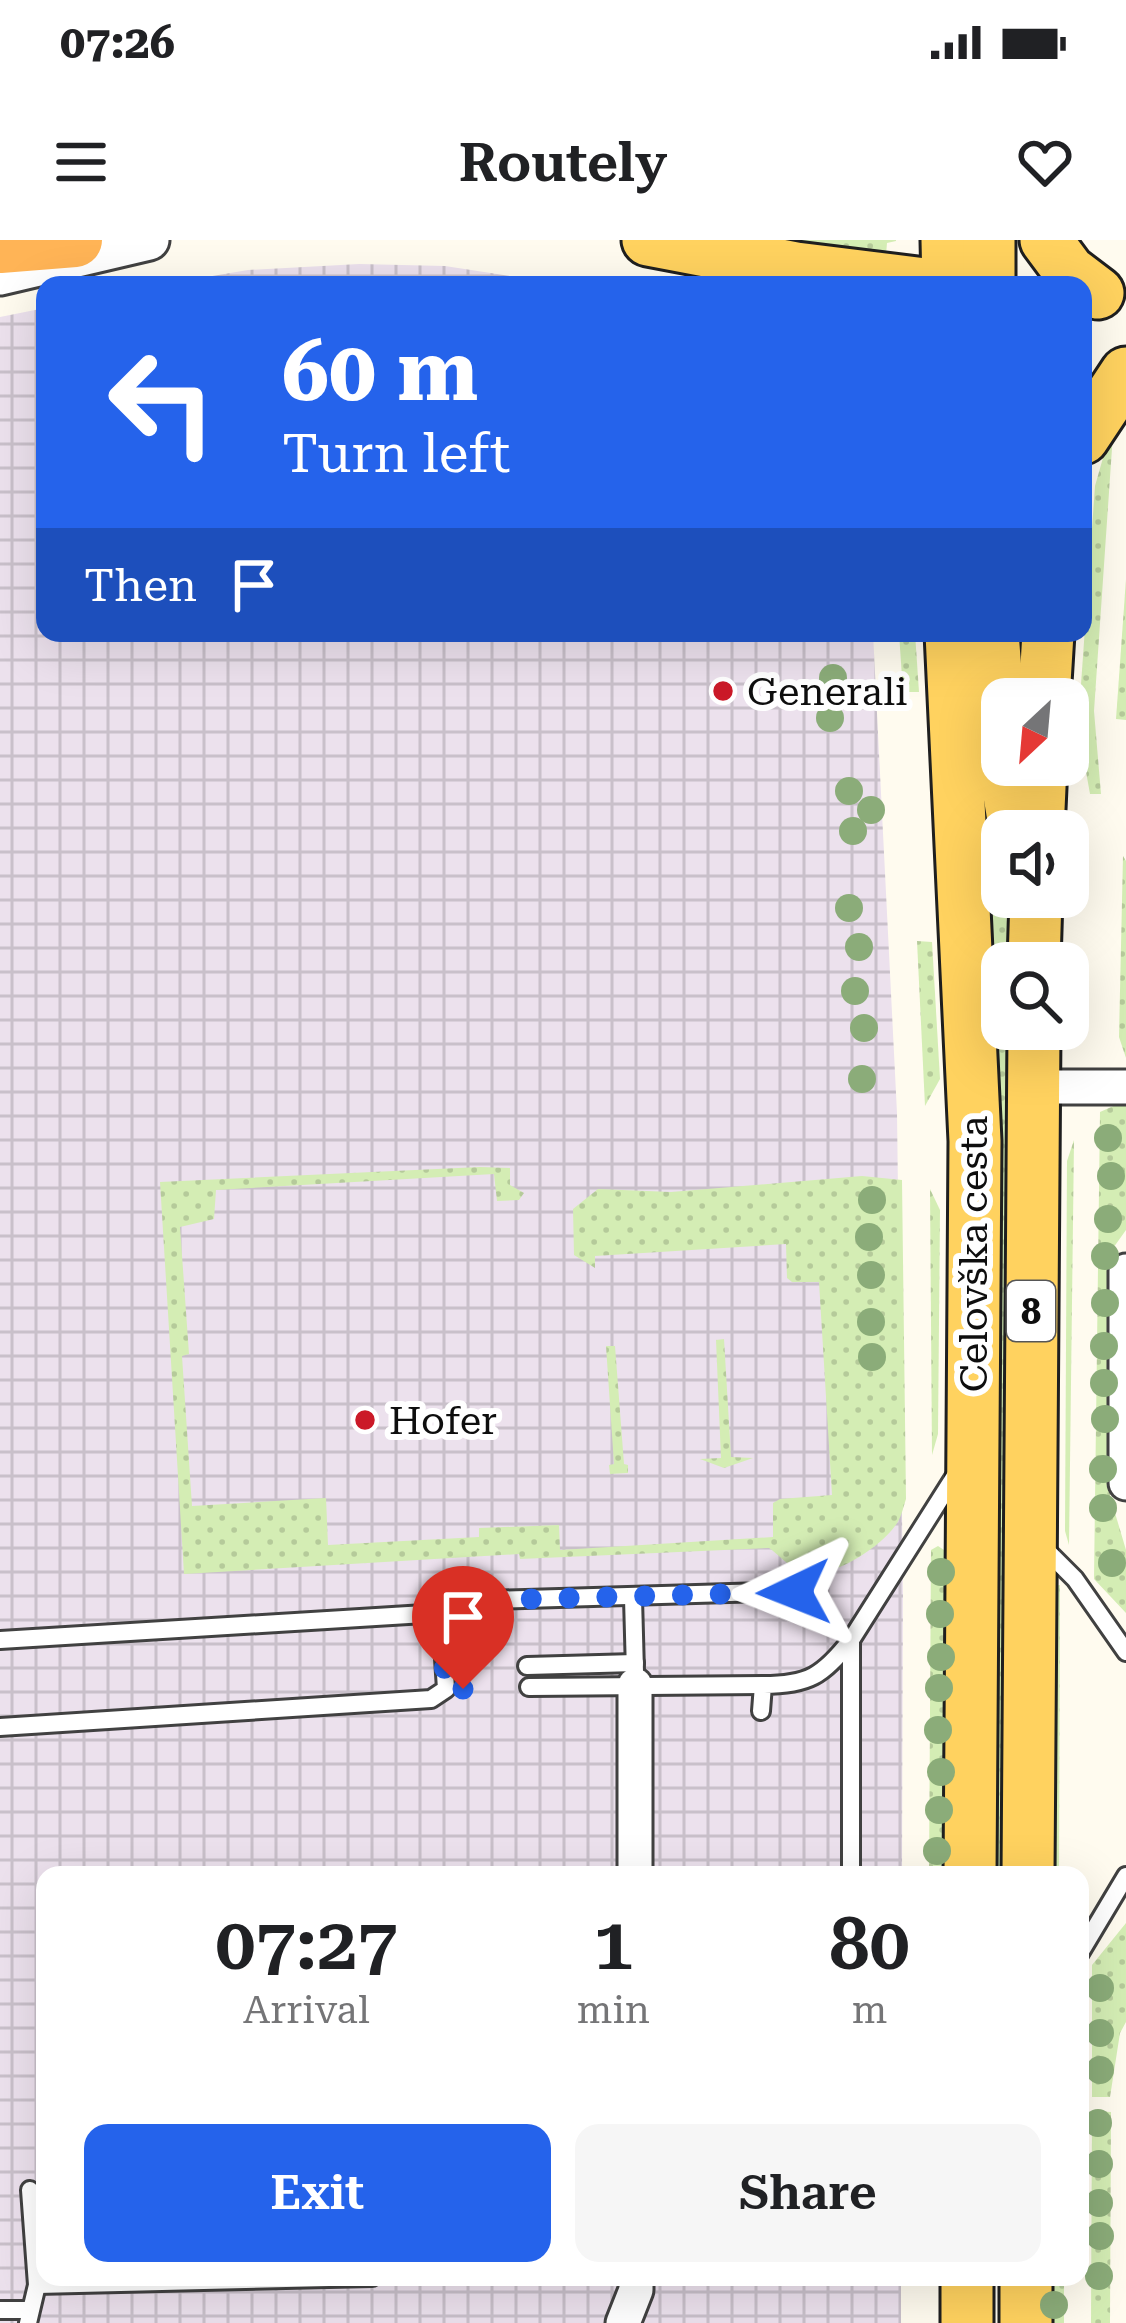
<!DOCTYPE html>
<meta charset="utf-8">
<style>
:root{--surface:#fff;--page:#f6f6f6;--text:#202124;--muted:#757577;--accent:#2563eb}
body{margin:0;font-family:"Roboto Serif",serif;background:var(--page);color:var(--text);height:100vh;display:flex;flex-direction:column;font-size:45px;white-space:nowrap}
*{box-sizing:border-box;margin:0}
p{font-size:39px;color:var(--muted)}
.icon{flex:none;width:66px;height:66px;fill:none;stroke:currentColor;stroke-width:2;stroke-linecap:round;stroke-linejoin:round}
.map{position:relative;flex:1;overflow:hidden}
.sheet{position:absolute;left:36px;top:1626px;width:1053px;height:420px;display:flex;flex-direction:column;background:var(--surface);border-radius:24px;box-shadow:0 12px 48px #0002}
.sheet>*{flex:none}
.guide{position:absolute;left:36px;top:36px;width:1056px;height:366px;border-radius:24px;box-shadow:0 12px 48px #0002;background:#2563eb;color:#fff;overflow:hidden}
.needle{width:78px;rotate:206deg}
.buttons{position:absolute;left:981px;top:438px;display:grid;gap:24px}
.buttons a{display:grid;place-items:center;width:108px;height:108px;border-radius:24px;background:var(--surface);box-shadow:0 12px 48px #0002;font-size:60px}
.pin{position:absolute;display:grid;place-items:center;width:102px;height:102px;color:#fff;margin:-123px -51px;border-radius:50% 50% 50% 0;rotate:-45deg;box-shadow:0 0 12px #0007}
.pin .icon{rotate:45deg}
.me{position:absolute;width:132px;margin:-66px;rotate:268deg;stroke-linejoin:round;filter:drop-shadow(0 0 9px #0008)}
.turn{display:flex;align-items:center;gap:42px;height:252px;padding:0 48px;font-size:54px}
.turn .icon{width:156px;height:156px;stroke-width:2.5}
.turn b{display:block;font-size:84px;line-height:102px}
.then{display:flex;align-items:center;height:114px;padding:0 48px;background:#0003;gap:24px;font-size:45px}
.eta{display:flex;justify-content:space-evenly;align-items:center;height:204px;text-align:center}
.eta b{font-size:72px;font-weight:600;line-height:84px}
.cta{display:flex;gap:24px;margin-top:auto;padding:24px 48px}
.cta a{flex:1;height:138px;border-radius:24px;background:var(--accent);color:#fff;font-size:48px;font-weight:600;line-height:138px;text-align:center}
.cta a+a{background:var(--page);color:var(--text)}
.status{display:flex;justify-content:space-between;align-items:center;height:84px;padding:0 60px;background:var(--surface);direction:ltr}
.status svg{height:33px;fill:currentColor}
header{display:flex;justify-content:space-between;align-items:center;height:156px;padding:0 48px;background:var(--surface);font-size:54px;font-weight:600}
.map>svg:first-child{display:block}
.industrial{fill:url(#industrial-grid)}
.grass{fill:url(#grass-dots)}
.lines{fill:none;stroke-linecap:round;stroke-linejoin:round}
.service-casing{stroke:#414141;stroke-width:22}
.minor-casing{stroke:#414141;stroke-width:39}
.tertiary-casing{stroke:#414141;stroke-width:45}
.primary-casing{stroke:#1f1f1f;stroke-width:57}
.trunk-casing{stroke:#1f1f1f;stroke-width:60}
.service{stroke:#fff;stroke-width:16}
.minor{stroke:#fff;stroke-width:33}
.tertiary{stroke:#fff;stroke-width:39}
.primary{stroke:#ffd25f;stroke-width:51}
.trunk{stroke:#ffb456;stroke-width:54}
.tree{fill:#8bac79}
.route{stroke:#2563eb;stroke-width:21;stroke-dasharray:0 37.8}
.poi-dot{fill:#cb1928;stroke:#fff;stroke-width:4.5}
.labels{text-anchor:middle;stroke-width:12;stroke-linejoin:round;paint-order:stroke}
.shield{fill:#fff;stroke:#565656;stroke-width:3}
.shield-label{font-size:36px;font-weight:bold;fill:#0e0e0e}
.poi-label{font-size:39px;fill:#0e0e0e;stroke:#fff;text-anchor:start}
.street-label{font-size:39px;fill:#0e0e0e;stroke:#fff}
</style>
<div class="status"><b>07:26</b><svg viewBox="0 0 49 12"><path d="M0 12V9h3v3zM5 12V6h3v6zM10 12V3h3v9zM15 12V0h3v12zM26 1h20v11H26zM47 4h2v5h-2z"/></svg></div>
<header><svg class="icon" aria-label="menu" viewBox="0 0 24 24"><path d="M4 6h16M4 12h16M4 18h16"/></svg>Routely<svg class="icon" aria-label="heart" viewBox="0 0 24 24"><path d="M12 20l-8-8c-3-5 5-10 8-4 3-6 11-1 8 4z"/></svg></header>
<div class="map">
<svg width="1126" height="2083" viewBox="0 0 1126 2083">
<defs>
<pattern id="industrial-grid" width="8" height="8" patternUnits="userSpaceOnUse" patternTransform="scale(3)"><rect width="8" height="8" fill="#ece1ed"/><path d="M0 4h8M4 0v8" fill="none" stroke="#c9c0ca"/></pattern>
<pattern id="grass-dots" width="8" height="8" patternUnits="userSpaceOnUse" patternTransform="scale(3)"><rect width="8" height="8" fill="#d4edb4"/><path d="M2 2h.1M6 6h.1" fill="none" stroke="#b5ca9a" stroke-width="1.8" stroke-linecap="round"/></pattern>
</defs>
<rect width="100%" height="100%" fill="#fffbef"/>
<g class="industrial">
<path d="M 359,24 L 445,26 L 569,45 L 159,45 L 248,30 Z"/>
<path d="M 45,68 L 45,393 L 873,393 L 897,873 L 903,1352 L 902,1635 L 45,1635 L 45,2037 L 901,2037 L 901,2083 L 0,2083 L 0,77 Z"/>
</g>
<g class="grass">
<path d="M 791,0 L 896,0 L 896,1 L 887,3 L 886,15 Z"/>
<path d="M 1114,179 L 1094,471 L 1101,554 L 1090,554 L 1078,487 L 1095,246 Z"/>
<path d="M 1126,339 L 1126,480 L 1116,479 Z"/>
<path d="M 899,393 L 915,393 L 919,452 L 903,452 Z"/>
<path d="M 975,497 L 989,498 L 1011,723 L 1002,723 L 1002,789 L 1014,789 L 1009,1635 L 989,1635 Z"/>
<path d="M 1123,616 L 1126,621 L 1126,818 L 1119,797 Z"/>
<path d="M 917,701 L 932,702 L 940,839 L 925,866 Z"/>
<path d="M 1118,864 L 1126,865 L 1126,990 L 1111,1011 L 1110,1256 L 1126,1310 L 1126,1373 L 1094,1339 L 1100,872 Z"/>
<path d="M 1074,900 L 1074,901 L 1069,1305 L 1065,1291 L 1067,921 Z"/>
<path d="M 480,927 L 510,928 L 510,945 L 524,953 L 519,960 L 497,961 L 494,934 L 216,950 L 214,979 L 180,987 L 189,1114 L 182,1116 L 192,1266 L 326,1258 L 328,1305 L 479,1297 L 479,1288 L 559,1285 L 560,1310 L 773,1297 L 773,1263 L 780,1259 L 832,1255 L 819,1042 L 792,1042 L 787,1038 L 786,1004 L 595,1016 L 595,1028 L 574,1015 L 573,969 L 598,949 L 671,952 L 862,936 L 902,940 L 906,1259 C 903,1268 901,1279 895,1286 C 879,1308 829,1342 801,1331 C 789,1327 779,1315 769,1308 L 520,1319 L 519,1314 L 184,1334 L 160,942 Z"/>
<path d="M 930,949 L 940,970 L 938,1194 L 932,1215 Z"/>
<path d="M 724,1099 L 731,1217 L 753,1218 L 724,1228 L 700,1219 L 721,1218 L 716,1100 Z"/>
<path d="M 606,1106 L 615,1106 L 624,1224 L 628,1225 L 628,1233 L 610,1234 L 609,1225 L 614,1224 Z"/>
<path d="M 938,1306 L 953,1316 L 950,1635 L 929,1635 L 931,1310 Z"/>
<path d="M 1060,1345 L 1059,1635 L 1046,1635 L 1053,1346 Z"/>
<path d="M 1126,1683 L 1126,1782 L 1120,1793 L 1110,1857 L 1092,1857 L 1092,1725 Z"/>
<path d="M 1092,1871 L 1111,1872 L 1110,2083 L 1091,2083 Z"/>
<rect x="1044" y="2037" width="20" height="46"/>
</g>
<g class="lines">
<defs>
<g id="service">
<path d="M 1041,1305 L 1075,1339 L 1126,1412"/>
<path d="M 633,1358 L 635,1432"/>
<path d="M 0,1400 L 441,1373"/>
<path d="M 527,1426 L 635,1423"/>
<path d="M 529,1447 L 763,1445"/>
<path d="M 761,1471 L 763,1445 C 808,1445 823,1436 851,1400"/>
<path d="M 0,1487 L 431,1459 L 446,1449 L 441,1373 L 454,1361 L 794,1351"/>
<path d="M 851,1635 L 851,1400 L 958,1231"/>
<path d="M 1080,1713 L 1126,1636"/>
<path d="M 37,2045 L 372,2037"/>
<path d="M 0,2070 L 28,2070"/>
<path d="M 28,2083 L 37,2045 L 30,1950"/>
</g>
<g id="minor">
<path d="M 1033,847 L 1126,847"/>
<path d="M 1126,1031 L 1126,1243"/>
<path d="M 635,1445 L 635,1635"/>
<path d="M 623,2083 L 636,2050 L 636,2037"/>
</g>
<path id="tertiary" d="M 0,35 L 149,0"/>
<g id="primary">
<path d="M 648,0 L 796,28 L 933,45"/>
<path d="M 947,0 L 948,45"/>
<path d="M 1046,0 L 1069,31 L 1098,53"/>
<path d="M 989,45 L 989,0"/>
<path d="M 1083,198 L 1126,133"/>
<path d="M 951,393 L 975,901 L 970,1635"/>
<path d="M 993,393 L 1002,507"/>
<path d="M 1044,459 L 1048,393"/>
<path d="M 1004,525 L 1015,591"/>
<path d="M 1038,591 L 1041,525"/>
<path d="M 1034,723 L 1036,657"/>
<path d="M 1028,1635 L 1034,789"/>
<path d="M 967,2083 L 967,2037"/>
<path d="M 1026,2083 L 1026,2037"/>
</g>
<path id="trunk" d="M 0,6 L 75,0"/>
</defs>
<use href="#service" class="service-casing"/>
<use href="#minor" class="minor-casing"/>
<use href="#tertiary" class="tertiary-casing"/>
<use href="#primary" class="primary-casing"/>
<use href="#trunk" class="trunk-casing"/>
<use href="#service" class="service"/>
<use href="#minor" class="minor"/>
<use href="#tertiary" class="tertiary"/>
<use href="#primary" class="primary"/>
<use href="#trunk" class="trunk"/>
</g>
<g class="tree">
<circle cx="833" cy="438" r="14"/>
<circle cx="830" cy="478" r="14"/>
<circle cx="849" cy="551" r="14"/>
<circle cx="871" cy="570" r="14"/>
<circle cx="853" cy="591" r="14"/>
<circle cx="849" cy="668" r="14"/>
<circle cx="859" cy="707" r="14"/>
<circle cx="855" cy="751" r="14"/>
<circle cx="864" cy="788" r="14"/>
<circle cx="862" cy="839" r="14"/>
<circle cx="1108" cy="898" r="14"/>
<circle cx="1111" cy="936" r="14"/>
<circle cx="872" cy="960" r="14"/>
<circle cx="1108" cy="979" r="14"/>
<circle cx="869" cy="997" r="14"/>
<circle cx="1105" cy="1016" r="14"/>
<circle cx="871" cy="1035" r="14"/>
<circle cx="1105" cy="1063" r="14"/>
<circle cx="871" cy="1082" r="14"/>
<circle cx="1104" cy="1106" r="14"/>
<circle cx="872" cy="1117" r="14"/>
<circle cx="1104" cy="1143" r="14"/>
<circle cx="1105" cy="1179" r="14"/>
<circle cx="1103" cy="1229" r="14"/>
<circle cx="1103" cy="1268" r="14"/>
<circle cx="1112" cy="1323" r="14"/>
<circle cx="941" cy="1332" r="14"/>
<circle cx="940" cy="1374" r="14"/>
<circle cx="941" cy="1417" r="14"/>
<circle cx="939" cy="1448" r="14"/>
<circle cx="938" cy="1490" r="14"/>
<circle cx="941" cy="1532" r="14"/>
<circle cx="939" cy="1570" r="14"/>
<circle cx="937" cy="1611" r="14"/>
<circle cx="1100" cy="1748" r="14"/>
<circle cx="1100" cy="1793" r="14"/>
<circle cx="1100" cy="1830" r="14"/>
<circle cx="1098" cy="1883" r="14"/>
<circle cx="1099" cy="1924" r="14"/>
<circle cx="1099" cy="1963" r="14"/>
<circle cx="1100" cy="1996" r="14"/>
<circle cx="1099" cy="2036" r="14"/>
<circle cx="1054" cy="2065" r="14"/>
</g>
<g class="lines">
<path class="route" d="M 463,1449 L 446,1449 L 440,1373 L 454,1361 L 794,1352"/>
</g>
<g class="poi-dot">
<circle cx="723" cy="451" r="12"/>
<circle cx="365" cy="1180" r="12"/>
</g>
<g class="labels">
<rect class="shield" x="1007" y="1041" width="48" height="60" rx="9"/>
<g class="shield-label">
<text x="1031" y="1084">8</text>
</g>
<g class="poi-label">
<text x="747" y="465">Generali</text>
<text x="389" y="1194">Hofer</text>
</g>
<g class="street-label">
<text transform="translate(973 1014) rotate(-90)" y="14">Celovška cesta</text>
</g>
</g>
</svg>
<div class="buttons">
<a><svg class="needle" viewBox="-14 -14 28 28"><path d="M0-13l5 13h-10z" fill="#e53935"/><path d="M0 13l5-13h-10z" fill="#757577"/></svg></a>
<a><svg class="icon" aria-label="sound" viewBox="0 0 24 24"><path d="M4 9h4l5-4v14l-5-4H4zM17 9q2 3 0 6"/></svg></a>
<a><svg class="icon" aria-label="search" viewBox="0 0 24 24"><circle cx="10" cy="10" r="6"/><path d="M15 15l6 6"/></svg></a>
</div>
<div class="pin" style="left:463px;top:1449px;background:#d93025"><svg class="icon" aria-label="arrive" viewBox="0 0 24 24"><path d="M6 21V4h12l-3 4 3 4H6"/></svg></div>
<svg class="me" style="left:794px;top:1352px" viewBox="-20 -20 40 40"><path d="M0-17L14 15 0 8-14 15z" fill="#2563eb" stroke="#fff" stroke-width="4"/></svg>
<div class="guide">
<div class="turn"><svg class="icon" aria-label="left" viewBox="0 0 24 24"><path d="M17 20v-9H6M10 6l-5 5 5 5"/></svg><div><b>60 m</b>Turn left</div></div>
<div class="then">Then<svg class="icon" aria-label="arrive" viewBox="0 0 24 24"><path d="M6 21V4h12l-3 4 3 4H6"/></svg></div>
</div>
<section class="sheet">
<div class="eta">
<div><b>07:27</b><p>Arrival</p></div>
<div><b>1</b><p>min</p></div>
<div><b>80</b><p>m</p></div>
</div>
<div class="cta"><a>Exit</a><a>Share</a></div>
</section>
</div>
